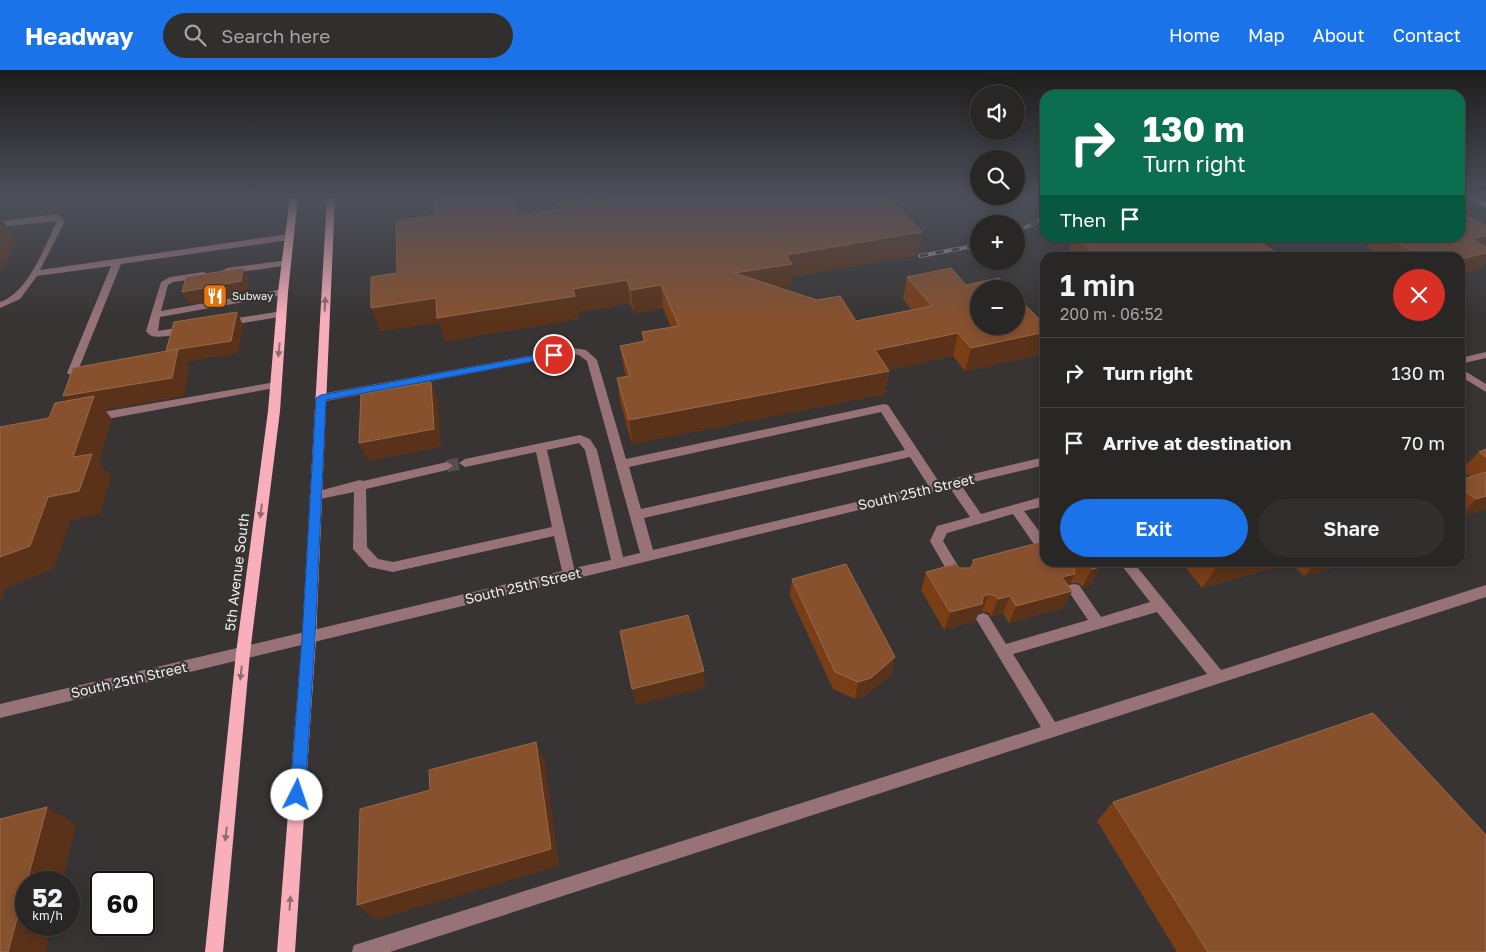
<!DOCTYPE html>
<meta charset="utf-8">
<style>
:root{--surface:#292726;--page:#312f2e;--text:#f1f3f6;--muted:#a5a5a7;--line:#454443;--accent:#1a73e8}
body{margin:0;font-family:"Golos Text",sans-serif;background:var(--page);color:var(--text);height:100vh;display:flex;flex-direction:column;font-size:19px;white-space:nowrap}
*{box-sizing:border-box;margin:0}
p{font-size:16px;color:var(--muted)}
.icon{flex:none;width:28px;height:28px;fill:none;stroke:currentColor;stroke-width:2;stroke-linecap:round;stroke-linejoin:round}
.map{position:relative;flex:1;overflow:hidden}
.side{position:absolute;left:1040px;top:182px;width:425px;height:315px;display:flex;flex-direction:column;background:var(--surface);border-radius:15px;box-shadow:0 2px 12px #0003,0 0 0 1px var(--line)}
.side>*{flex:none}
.banner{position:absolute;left:1040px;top:20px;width:425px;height:152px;border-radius:15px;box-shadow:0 2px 12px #0003,0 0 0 1px var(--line);background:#0b6e4f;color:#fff;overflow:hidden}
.fabs{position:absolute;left:970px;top:15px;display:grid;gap:10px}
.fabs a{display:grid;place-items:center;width:55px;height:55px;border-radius:50%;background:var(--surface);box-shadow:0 2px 12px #0003,0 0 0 1px var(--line);font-size:25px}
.speed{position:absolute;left:15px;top:801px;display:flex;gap:10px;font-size:25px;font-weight:700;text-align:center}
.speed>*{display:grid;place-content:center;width:65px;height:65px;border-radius:50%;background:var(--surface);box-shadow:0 2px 12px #0003,0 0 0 1px var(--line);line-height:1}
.speed small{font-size:12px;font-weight:400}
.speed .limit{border:2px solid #111;border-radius:8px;background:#fff;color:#111}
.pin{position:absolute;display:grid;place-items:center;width:42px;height:42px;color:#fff;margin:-21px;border:2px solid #fff;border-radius:50%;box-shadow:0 1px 5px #0007}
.me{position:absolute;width:55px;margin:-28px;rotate:4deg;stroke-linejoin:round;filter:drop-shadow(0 0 4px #0008)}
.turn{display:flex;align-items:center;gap:18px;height:105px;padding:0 20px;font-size:22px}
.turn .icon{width:65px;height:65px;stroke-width:2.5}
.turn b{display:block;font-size:35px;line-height:42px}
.then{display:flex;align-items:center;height:48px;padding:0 20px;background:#0003;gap:10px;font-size:19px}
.round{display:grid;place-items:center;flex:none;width:52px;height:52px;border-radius:26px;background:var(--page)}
.headline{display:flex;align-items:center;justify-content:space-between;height:85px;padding:0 20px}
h1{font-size:30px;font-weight:600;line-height:38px}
.button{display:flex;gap:10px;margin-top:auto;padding:10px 20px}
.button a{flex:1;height:58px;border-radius:30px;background:var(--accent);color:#fff;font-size:20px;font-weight:600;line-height:58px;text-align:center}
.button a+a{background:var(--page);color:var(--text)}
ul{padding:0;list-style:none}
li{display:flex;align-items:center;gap:15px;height:70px;padding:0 20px;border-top:1px solid var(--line)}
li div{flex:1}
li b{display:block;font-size:19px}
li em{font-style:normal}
header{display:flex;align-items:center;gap:30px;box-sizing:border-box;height:70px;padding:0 25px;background:var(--accent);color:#fff}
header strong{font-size:24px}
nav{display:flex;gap:28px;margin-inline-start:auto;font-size:18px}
.search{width:350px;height:45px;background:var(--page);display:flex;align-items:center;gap:12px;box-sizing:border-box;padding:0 18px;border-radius:28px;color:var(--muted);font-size:19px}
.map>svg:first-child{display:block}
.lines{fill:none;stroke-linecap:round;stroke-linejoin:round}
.minor-tunnel{stroke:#53504f;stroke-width:12;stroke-dasharray:12 6;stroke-linecap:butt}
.minor{fill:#977378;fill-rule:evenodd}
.major{fill:#f9afbb;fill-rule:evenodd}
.rail-casing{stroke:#959291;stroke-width:4}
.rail{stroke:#373433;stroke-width:2.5;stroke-dasharray:8;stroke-linecap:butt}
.wall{fill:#7a3e17}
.shaded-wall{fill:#5a3219}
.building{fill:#87512e;stroke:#976a4c}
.oneway{fill:#8e6b70}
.route{fill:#1a73e8;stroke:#114b97}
.labels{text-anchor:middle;stroke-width:4.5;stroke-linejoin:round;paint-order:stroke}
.far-poi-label{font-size:11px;fill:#f0eeed;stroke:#373433;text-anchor:start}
.street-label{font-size:14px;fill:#f0eeed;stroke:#373433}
</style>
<header>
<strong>Headway</strong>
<div class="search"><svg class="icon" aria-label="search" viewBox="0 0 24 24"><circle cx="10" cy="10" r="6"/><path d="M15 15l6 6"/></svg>Search here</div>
<nav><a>Home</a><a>Map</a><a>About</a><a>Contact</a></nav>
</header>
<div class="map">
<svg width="1486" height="882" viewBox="0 0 1486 882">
<rect width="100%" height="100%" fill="#373433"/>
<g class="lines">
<path class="minor-tunnel" d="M 447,396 L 465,393"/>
<g class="minor">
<path d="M 58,144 L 65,151 L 40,200 L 289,164 L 293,167 L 289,170 L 121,194 L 77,303 L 72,306 L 67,303 L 111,196 L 37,206 L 20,229 L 0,238 L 0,232 C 29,222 44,177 57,151 L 0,157 L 0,151 Z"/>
<path d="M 287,190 L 290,191 L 290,195 L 227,204 L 222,201 L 227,198 Z"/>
<path d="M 203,202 L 206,203 L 206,207 L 173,212 L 168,215 L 161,241 L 283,219 L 288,222 L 283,225 L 160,247 L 158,261 L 188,256 L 193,259 C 188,263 159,269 152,266 C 149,265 148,263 146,261 L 161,212 L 170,207 Z"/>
<path d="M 282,241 L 285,242 L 285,246 L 225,256 L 220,253 L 225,250 Z"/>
<path d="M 573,278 L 586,280 L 597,290 L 626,389 L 884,334 L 888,335 L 939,412 L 1045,387 L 1045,395 L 961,415 L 981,444 L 1045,426 L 1045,436 L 1024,441 L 1045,469 L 1045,484 L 1040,483 L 1013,444 L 947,463 L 943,471 L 966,509 L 964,513 L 959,514 L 954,513 L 930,471 L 937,456 L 970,447 L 950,418 L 0,648 L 0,634 L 562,501 L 554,466 L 393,502 L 369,497 L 353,479 L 354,422 L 315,430 L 311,429 L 309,426 L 311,423 L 360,410 L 363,411 L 447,392 L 453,396 L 447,400 L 366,419 L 367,477 L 378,489 L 393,492 L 552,457 L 536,382 L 465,397 L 459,393 L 465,389 L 580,365 L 590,369 L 597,380 L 623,487 L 640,483 L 587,291 L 579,285 L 573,284 L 321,332 L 316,328 L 321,324 ZM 881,342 L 905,380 L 641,439 L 629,397 ZM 579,373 L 585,380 L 611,490 L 574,498 L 547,380 ZM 910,387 L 928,415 L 653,480 L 644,448 Z"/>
<path d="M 1486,282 L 1486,288 L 1460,294 L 1460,288 Z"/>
<path d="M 1460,298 L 1486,314 L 1486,322 L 1460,306 Z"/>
<path d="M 276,312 L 280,313 L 281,315 L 280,317 L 91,352 L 85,348 L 91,344 Z"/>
<path d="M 1119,492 L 1133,492 L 1221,600 L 1486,515 L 1486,527 L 390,882 L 352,882 L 354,875 L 361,873 L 1041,657 L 976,549 L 978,545 L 983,543 L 988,545 L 1006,574 L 1088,550 L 1067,519 L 1069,515 L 1074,514 L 1079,515 L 1101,547 L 1150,532 ZM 1157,542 L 1207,604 L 1055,652 L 1013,584 Z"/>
</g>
<g class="major">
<path d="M 290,127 L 298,127 L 288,222 L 280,341 L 250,583 L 223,882 L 205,882 L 236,583 L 268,341 L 278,222 Z"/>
<path d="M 327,127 L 335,127 L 316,567 L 295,882 L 277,882 L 302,567 Z"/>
<path d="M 1466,127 L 1476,127 L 1486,133 L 1486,138 Z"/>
</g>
<defs>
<g id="rail">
<path d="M 1016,161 L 1034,154 L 1045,146"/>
<path d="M 920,186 L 979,175"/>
</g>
</defs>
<use href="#rail" class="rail-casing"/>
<use href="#rail" class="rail"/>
</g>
<g class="wall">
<path d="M 427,127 L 513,127 L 517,145 L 559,139 L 558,132 L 595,131 L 922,162 L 918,185 L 791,207 L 791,216 L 780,218 L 856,251 L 912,240 L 903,229 L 907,207 L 966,215 L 1043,284 L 965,301 L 953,286 L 888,300 L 889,301 L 885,324 L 632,374 L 620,331 L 617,308 L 626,306 L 624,299 L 620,276 L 643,272 L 642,262 L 671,257 L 663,238 L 634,243 L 630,233 L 578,242 L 579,249 L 445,271 L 439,252 L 380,261 L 397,203 L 436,145 L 434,128 L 427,129 Z"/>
<path d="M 1486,156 L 1486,192 L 1481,199 L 1460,188 L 1383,188 L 1366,177 L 1372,168 L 1460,168 Z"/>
<path d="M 1073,168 L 1255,168 L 1284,188 L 1067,188 Z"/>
<path d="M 1486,379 L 1486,439 L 1460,447 L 1460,410 L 1471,407 L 1461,400 L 1479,382 Z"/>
<path d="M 973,490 L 1097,492 L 1091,515 L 1082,517 L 1079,513 L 1070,513 L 1069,516 L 1072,521 L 1063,538 L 1009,553 L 1003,543 L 991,547 L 989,543 L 982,541 L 978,543 L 975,551 L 944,560 L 921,520 L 926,502 L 959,498 L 970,498 Z"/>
<path d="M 1181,492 L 1353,492 L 1304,506 L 1291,493 L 1202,518 Z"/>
<path d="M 792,509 L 895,587 L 891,604 L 868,624 L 855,629 L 833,619 L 790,526 Z"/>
<path d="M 1113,732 L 1486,882 L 1177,882 L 1097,751 Z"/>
</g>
<g class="shaded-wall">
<path d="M 427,127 L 439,127 L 427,129 Z"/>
<path d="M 2,149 L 18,171 L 0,203 L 0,151 Z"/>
<path d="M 922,162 L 918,185 L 791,207 L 791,216 L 735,226 L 734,203 L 786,185 Z"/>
<path d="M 1486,166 L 1486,181 L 1472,169 Z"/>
<path d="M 1486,183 L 1486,192 L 1481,199 L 1460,204 L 1460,189 Z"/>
<path d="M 243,198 L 249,210 L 247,224 L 189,234 L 182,222 Z"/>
<path d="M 627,210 L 630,233 L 578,242 L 579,249 L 445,271 L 439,252 L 380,261 L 371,238 L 436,228 L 573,219 Z"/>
<path d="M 661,215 L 663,238 L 634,243 L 631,220 Z"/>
<path d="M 237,242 L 243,255 L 238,283 L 186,292 L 189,297 L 184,326 L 105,340 L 112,349 L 99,392 L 111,407 L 100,444 L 70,451 L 54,499 L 6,518 L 0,533 L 0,487 L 48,427 L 73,387 L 78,344 L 63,326 L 166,281 Z"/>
<path d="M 1045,262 L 1045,277 L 1043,284 L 965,301 L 971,278 Z"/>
<path d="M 958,263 L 953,286 L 872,304 L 875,280 Z"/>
<path d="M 889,301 L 885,324 L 632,374 L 629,350 Z"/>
<path d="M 431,312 L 438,330 L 441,377 L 368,391 L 359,373 Z"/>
<path d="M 1486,426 L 1486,439 L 1460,447 L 1460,446 L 1476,429 Z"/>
<path d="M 1228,492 L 1292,492 L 1202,518 L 1218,495 Z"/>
<path d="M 1316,492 L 1353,492 L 1304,506 Z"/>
<path d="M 1077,495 L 1073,504 L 1075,504 L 1066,521 L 1062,507 Z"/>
<path d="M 1100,497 L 1091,515 L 1082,517 L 1092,499 Z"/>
<path d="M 1072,521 L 1063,538 L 1009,553 L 1016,536 Z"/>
<path d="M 989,524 L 982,541 L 978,543 L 975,551 L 944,560 L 950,542 Z"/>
<path d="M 1010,526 L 1003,543 L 991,547 L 998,529 Z"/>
<path d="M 895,587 L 891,604 L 868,624 L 855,629 L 858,612 Z"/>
<path d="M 704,601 L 705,618 L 636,635 L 632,619 Z"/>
<path d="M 536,672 L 545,692 L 559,796 L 375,850 L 357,835 Z"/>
<path d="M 47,737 L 76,755 L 62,812 L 26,812 Z"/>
<path d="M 26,813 L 26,855 L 52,855 L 46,882 L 8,882 Z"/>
</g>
<g class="building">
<path d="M 434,127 L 513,127 L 517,145 L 560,139 L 558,132 L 593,127 L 595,131 L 622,127 L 889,127 L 922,162 L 786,185 L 792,194 L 734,203 L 817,230 L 840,226 L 856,251 L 932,236 L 907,207 L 951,198 L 966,215 L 999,208 L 1009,219 L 979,219 L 979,256 L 1016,256 L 1016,226 L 1045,255 L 1045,262 L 971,278 L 958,263 L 875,280 L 889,301 L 629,350 L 617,308 L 630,306 L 620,276 L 645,271 L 642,262 L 679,256 L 661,215 L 631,220 L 627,210 L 573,219 L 575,226 L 437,248 L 436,228 L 371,238 L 371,207 L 397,203 L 396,151 L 436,145 Z"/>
<path d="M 1460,142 L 1486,156 L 1486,166 L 1472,169 L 1486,177 L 1486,183 L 1460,189 L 1460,188 L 1424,188 L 1390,168 L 1460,168 Z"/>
<path d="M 1077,168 L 1255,168 L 1284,188 L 1100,188 Z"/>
<path d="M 243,198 L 241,211 L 182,222 L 186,207 Z"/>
<path d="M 237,242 L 231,271 L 166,281 L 174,252 Z"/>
<path d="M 178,279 L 172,308 L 63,326 L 73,298 Z"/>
<path d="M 431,312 L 434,359 L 359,373 L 361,324 Z"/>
<path d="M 94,326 L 73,387 L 92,384 L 79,421 L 48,427 L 30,476 L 0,487 L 0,357 L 49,348 L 55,333 Z"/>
<path d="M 1486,379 L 1486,387 L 1479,382 Z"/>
<path d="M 1486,402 L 1486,426 L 1476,429 L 1460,417 L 1460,410 Z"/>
<path d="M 1045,471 L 1045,492 L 1097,492 L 1100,497 L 1092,499 L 1088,495 L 1077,495 L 1074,500 L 1075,504 L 1062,507 L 1072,521 L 1016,536 L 1010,526 L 998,529 L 996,526 L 989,524 L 983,527 L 982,534 L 950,542 L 926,502 L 956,494 L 959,498 L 970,498 L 974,493 L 973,490 Z"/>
<path d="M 1216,492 L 1228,492 L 1218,495 Z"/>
<path d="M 846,494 L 895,587 L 871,608 L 858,612 L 835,602 L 792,509 Z"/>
<path d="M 688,545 L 704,601 L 632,619 L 620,561 Z"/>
<path d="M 1373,643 L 1486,765 L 1486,882 L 1208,882 L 1113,732 Z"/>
<path d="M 536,672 L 551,779 L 357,835 L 360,739 L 430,720 L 429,700 Z"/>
<path d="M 47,737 L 8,882 L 0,882 L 0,749 Z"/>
</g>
<defs><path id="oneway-solid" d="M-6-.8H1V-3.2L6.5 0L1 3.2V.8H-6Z" transform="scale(1.25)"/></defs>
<g class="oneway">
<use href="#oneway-solid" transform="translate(325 234) rotate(-87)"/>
<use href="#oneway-solid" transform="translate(279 280) rotate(95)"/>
<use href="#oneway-solid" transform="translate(261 441) rotate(97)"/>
<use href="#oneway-solid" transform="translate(241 603) rotate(96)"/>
<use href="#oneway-solid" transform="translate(226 764) rotate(96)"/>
<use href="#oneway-solid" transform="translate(290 833) rotate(-86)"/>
</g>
<linearGradient id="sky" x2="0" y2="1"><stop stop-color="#1e1d1c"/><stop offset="0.51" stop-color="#4d505b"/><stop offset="1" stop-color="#4d505b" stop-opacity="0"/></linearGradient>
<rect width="1486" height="250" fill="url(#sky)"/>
<path class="route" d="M 554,282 L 558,285 L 557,287 L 326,330 L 315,568 L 305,725 L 303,730 L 297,732 L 292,730 L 290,725 L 302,568 L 316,328 L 321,325 Z"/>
<defs>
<symbol id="restaurant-square" viewBox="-11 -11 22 22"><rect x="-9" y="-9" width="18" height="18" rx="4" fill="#e8710a" stroke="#373433"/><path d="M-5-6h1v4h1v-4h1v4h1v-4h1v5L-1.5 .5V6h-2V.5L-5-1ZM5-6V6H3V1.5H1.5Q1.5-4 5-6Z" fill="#fff"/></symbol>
</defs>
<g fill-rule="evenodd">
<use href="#restaurant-square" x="201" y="212" width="28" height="28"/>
</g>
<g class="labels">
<g class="far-poi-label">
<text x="232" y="230">Subway</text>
</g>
<g class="street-label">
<text transform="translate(916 422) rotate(-13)" y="5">South 25th Street</text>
<text transform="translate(237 502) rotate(-83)" y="5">5th Avenue South</text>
<text transform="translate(523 516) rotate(-13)" y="5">South 25th Street</text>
<text transform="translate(129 610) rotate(-13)" y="5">South 25th Street</text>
</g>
</g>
</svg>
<div class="fabs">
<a><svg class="icon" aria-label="sound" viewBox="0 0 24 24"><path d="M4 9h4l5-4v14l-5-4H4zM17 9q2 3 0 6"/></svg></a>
<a><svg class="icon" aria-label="search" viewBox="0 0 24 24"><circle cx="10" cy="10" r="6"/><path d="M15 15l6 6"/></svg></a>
<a>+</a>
<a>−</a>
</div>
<div class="speed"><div>52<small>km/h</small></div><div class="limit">60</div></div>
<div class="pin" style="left:554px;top:285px;background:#d93025"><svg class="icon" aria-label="arrive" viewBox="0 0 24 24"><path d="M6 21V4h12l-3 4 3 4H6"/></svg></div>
<svg class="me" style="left:297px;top:725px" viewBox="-20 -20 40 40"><circle r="19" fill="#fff"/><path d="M0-13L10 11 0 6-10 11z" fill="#1a73e8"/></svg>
<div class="banner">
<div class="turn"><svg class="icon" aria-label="right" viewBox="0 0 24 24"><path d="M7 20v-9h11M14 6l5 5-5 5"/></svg><div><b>130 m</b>Turn right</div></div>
<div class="then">Then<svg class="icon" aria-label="arrive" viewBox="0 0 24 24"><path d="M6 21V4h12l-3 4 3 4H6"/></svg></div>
</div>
<section class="side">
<div class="headline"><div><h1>1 min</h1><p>200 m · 06:52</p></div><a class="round" style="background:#d93025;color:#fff"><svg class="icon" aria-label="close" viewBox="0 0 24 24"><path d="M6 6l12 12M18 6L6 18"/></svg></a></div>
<ul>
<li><svg class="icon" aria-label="right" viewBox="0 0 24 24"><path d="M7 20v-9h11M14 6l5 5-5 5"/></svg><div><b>Turn right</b></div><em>130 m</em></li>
<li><svg class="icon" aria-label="arrive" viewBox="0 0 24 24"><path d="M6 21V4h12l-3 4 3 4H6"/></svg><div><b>Arrive at destination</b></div><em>70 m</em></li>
</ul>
<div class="button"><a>Exit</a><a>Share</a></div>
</section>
</div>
